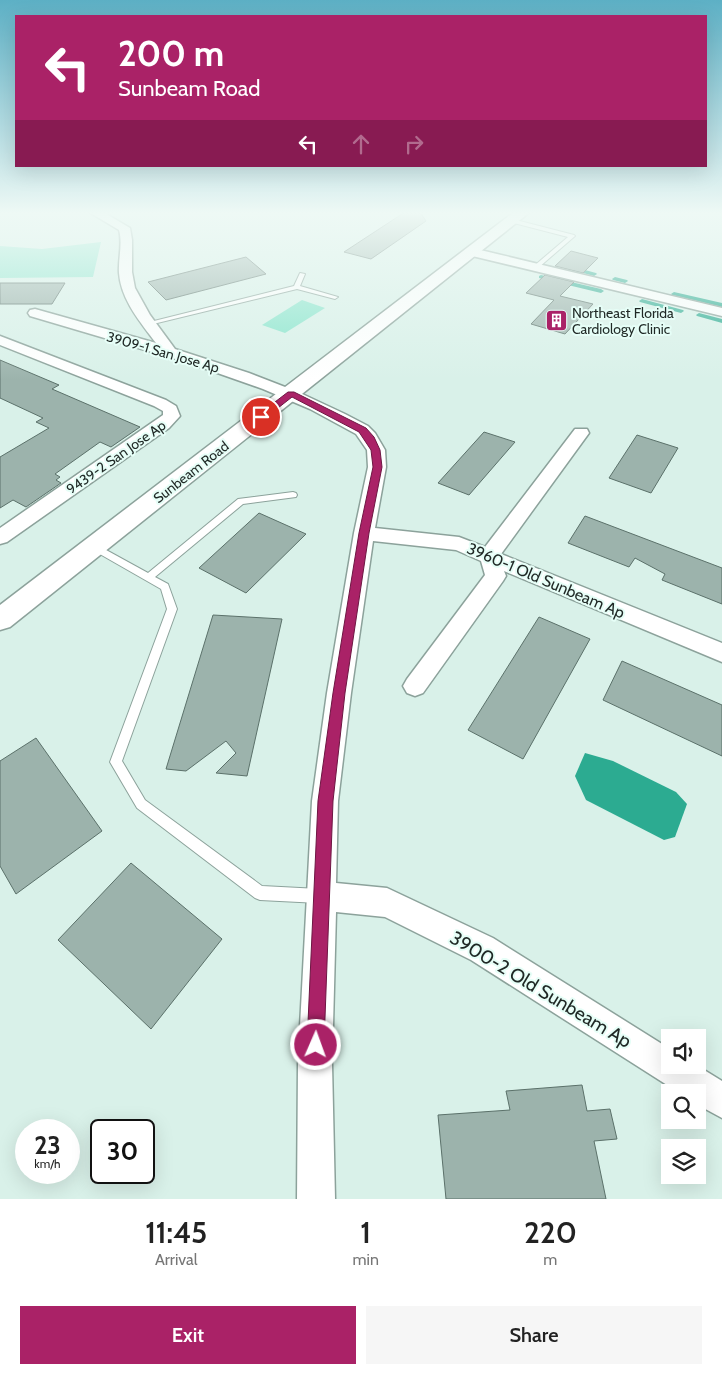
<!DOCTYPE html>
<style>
:root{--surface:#fff;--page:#f6f6f6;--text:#222;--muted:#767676;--accent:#aa2267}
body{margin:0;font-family:Cabin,sans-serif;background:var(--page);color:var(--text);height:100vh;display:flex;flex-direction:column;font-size:19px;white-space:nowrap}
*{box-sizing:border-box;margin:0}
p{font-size:16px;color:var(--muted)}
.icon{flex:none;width:28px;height:28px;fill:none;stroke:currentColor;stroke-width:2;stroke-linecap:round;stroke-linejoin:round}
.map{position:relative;height:1199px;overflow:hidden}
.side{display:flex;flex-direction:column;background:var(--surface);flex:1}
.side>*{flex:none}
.banner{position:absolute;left:15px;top:15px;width:692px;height:152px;border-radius:0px;box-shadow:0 5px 20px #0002;background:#aa2267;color:#fff;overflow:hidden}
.tools{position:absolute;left:661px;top:1029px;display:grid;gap:10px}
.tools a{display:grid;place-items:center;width:45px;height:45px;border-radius:0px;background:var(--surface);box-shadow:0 5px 20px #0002;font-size:25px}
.speed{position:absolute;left:15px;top:1119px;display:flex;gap:10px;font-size:25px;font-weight:700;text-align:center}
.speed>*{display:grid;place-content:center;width:65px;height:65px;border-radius:50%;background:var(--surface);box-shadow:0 5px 20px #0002;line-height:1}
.speed small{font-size:12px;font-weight:400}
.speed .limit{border:2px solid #111;border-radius:8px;background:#fff;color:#111}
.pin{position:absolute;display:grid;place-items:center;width:42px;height:42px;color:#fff;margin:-21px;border:2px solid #fff;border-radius:50%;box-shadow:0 1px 5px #0007}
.me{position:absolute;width:55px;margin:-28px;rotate:2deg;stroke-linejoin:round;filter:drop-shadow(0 0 4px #0008)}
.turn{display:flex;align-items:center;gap:18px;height:105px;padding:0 20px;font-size:22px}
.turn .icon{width:65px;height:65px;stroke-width:2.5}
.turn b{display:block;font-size:35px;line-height:42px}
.lanes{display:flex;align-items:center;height:48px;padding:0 20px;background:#0003;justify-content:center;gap:25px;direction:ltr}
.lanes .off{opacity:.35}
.eta{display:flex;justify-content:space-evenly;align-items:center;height:85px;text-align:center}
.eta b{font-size:30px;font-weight:600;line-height:35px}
.cta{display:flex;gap:10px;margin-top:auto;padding:10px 20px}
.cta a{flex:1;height:58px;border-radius:0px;background:var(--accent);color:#fff;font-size:20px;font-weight:600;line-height:58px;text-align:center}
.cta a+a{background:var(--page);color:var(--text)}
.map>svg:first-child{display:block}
.green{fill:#8be5cd}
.water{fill:#2cab91}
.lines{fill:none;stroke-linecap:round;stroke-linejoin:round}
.stream{fill:#2cab91;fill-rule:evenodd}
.building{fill:#9cb3ac;stroke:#5b716a}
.service-casing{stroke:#8ca29b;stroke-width:2}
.minor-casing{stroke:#8ca29b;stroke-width:3}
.tertiary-casing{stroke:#8ca29b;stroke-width:3}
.service{fill:#fff;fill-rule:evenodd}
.minor{fill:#fff;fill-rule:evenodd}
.tertiary{fill:#fff;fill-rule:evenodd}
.route{fill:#aa2267;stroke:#6e1643}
.labels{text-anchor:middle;stroke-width:4;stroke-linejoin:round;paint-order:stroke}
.far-poi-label{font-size:14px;fill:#1f2825;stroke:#e6fef7;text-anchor:start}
.far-street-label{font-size:14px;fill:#1f2825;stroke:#e6fef7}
.street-label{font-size:16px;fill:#1f2825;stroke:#e6fef7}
.near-street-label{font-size:19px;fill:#1f2825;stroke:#e6fef7}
</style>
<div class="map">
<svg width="722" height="1199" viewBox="0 0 722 1199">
<rect width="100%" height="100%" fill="#d9f1e9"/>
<g class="green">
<path d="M 101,242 L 93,277 L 0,278 L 0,246 L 42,249 Z"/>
<path d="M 302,300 L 325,308 L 285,333 L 262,325 Z"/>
</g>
<path class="water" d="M 585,753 L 613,761 L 676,792 L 687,804 L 675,837 L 664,840 L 586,800 L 575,776 Z"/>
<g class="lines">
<g class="stream">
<path d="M 574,267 L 596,273 L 597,274 L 594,276 L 572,270 L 572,268 Z"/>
<path d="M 541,275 L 601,289 L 604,291 L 601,293 L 539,278 L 539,276 Z"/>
<path d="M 615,277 L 627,280 L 628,281 L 625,283 L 613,280 L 612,279 Z"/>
<path d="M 674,292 L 722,303 L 722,307 L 672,295 L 671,294 Z"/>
<path d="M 642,299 L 683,310 L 684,311 L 681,313 L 640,302 L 639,301 Z"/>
<path d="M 699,313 L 722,319 L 722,323 L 697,316 L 696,315 Z"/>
</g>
</g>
<g class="building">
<path d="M 405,212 L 420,212 L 426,221 L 371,259 L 344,252 Z"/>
<path d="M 571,251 L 598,258 L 583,273 L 555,266 Z"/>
<path d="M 246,257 L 266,274 L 166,300 L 148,282 Z"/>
<path d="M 545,275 L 574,282 L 560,296 L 593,304 L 565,334 L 531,324 L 554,300 L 526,293 Z"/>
<path d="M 0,283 L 65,283 L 52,304 L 0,304 Z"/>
<path d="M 0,360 L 59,385 L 52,389 L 140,427 L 111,447 L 100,442 L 55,474 L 60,477 L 56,480 L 61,483 L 26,507 L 13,500 L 0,508 L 0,457 L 49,428 L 36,422 L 43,418 L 0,398 Z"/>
<path d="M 484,432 L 515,442 L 469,495 L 438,483 Z"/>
<path d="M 637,435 L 678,448 L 651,493 L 609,478 Z"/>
<path d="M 259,513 L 306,534 L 246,593 L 199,568 Z"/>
<path d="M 585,516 L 722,568 L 722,604 L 662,580 L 665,574 L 635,558 L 629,567 L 568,543 Z"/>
<path d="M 213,615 L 282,619 L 247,776 L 216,773 L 236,753 L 226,741 L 186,771 L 166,769 Z"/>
<path d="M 539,617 L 590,639 L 523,759 L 468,730 Z"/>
<path d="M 622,661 L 722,705 L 722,756 L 603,700 Z"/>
<path d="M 36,738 L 102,831 L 16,894 L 0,866 L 0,761 Z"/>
<path d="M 131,863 L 222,939 L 151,1029 L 58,940 Z"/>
<path d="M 582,1085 L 587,1111 L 610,1109 L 617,1139 L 594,1141 L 606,1199 L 446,1199 L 438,1115 L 510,1110 L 506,1091 Z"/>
</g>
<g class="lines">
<defs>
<g id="service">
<path d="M 512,219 L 574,235 L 575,236 L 538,268 L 534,268 L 534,266 L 568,237 L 510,222 L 509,221 Z"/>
<path d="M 300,273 L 305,274 L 300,286 L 338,297 L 335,299 L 297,289 L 149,325 L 146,323 L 294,286 Z"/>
<path d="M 293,492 L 296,493 L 297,495 L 296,497 L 243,504 L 155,577 L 168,584 L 177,609 L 122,761 L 145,800 L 262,886 L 319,889 L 324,891 L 326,896 L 324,901 L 319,903 L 260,900 L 255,898 L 137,808 L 110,762 L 167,609 L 161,589 L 91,549 L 89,547 L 91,545 L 97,545 L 148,573 L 238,499 Z"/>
</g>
<g id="minor">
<path d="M 89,212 L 103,212 L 130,228 L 132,240 L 132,272 L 135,288 L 150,315 L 175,349 L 249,373 L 298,392 L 345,414 L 368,426 L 375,433 L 385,450 L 386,467 L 375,528 L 459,537 L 485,547 L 575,429 L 587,429 L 589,433 L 501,554 L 722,643 L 722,662 L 504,571 L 506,576 L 503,581 L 423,693 L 415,696 L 407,693 L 403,686 L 407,679 L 485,575 L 481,561 L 456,550 L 373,541 L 351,693 L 338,801 L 336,883 L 387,888 L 493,938 L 670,1049 L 670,1065 L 696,1065 L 722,1081 L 722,1118 L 698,1105 L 698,1092 L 678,1092 L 471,960 L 385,917 L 336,912 L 332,1064 L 335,1199 L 297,1199 L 298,1064 L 312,801 L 327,693 L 354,533 L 368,467 L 367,450 L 356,434 L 310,409 L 263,389 L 189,363 L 30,316 L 28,313 L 30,310 L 35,309 L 156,343 C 141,323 121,300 119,273 C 118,259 123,244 119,230 Z"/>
<path d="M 472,248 L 722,308 L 722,316 L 468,255 L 466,252 L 468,249 Z"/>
<path d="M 0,336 L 166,400 L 176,406 L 180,416 L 169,428 L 7,542 L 0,544 L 0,528 L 163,415 L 163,411 L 154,406 L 0,345 Z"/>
</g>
<path id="tertiary" d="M 514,212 L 530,212 L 10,627 L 0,630 L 0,605 Z"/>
</defs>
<use href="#service" class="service-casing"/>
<use href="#minor" class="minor-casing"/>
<use href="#tertiary" class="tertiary-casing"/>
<use href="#service" class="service"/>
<use href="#minor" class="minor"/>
<use href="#tertiary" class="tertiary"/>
</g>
<linearGradient id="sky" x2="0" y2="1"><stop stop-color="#5db0c5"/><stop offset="0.56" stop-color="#eef9f5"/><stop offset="1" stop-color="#eef9f5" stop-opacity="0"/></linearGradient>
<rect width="722" height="380" fill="url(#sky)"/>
<path class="route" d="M 288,392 L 294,392 L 366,428 L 374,437 L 380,450 L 382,467 L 369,533 L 345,693 L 333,801 L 324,1045 L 322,1051 L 316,1054 L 309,1051 L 307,1045 L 318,801 L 333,693 L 359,533 L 373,467 L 371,450 L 359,432 L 292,397 L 264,419 L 258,419 L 258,415 Z"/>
<defs>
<symbol id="building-square" viewBox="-11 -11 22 22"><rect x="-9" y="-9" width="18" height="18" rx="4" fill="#aa2267" stroke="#e6fef7"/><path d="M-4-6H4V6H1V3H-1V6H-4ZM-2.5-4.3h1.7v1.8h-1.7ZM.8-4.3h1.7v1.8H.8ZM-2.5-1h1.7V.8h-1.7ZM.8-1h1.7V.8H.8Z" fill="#fff"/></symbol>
</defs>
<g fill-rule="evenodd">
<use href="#building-square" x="544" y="308" width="25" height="25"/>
</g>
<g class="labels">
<g class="far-poi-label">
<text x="572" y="318">Northeast Florida<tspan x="572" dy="16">Cardiology Clinic</tspan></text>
</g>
<g class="far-street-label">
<text transform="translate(163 352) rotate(16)" y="5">3909-1 San Jose Ap</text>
<text transform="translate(116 457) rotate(-35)" y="5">9439-2 San Jose Ap</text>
<text transform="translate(191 472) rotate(-38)" y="5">Sunbeam Road</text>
</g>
<g class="street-label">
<text transform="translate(546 580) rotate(23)" y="6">3960-1 Old Sunbeam Ap</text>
</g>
<g class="near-street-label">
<text transform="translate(541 989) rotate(31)" y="7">3900-2 Old Sunbeam Ap</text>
</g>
</g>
</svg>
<div class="tools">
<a><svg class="icon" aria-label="sound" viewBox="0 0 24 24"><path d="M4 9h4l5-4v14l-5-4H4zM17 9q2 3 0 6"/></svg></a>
<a><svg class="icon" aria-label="search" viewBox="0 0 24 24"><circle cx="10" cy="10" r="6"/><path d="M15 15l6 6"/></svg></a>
<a><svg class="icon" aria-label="layers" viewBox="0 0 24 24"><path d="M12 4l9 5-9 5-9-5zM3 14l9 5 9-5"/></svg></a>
</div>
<div class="speed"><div>23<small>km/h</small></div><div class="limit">30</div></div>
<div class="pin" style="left:261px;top:417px;background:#d93025"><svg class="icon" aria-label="arrive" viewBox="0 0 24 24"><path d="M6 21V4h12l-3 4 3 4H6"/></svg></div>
<svg class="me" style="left:316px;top:1045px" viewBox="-20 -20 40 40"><circle r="17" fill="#aa2267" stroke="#fff" stroke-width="3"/><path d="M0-11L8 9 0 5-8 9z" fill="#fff"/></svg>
<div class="banner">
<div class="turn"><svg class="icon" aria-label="left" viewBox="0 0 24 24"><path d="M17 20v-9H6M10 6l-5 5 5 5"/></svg><div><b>200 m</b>Sunbeam Road</div></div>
<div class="lanes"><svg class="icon" aria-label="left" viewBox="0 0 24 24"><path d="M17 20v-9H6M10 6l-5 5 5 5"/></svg><svg class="icon off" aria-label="ahead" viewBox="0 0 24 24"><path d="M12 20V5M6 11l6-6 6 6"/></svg><svg class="icon off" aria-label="right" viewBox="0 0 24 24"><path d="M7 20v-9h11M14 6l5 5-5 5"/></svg></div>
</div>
</div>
<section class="side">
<div class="eta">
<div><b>11:45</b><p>Arrival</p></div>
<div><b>1</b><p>min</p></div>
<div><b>220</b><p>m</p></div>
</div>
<div class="cta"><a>Exit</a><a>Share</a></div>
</section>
